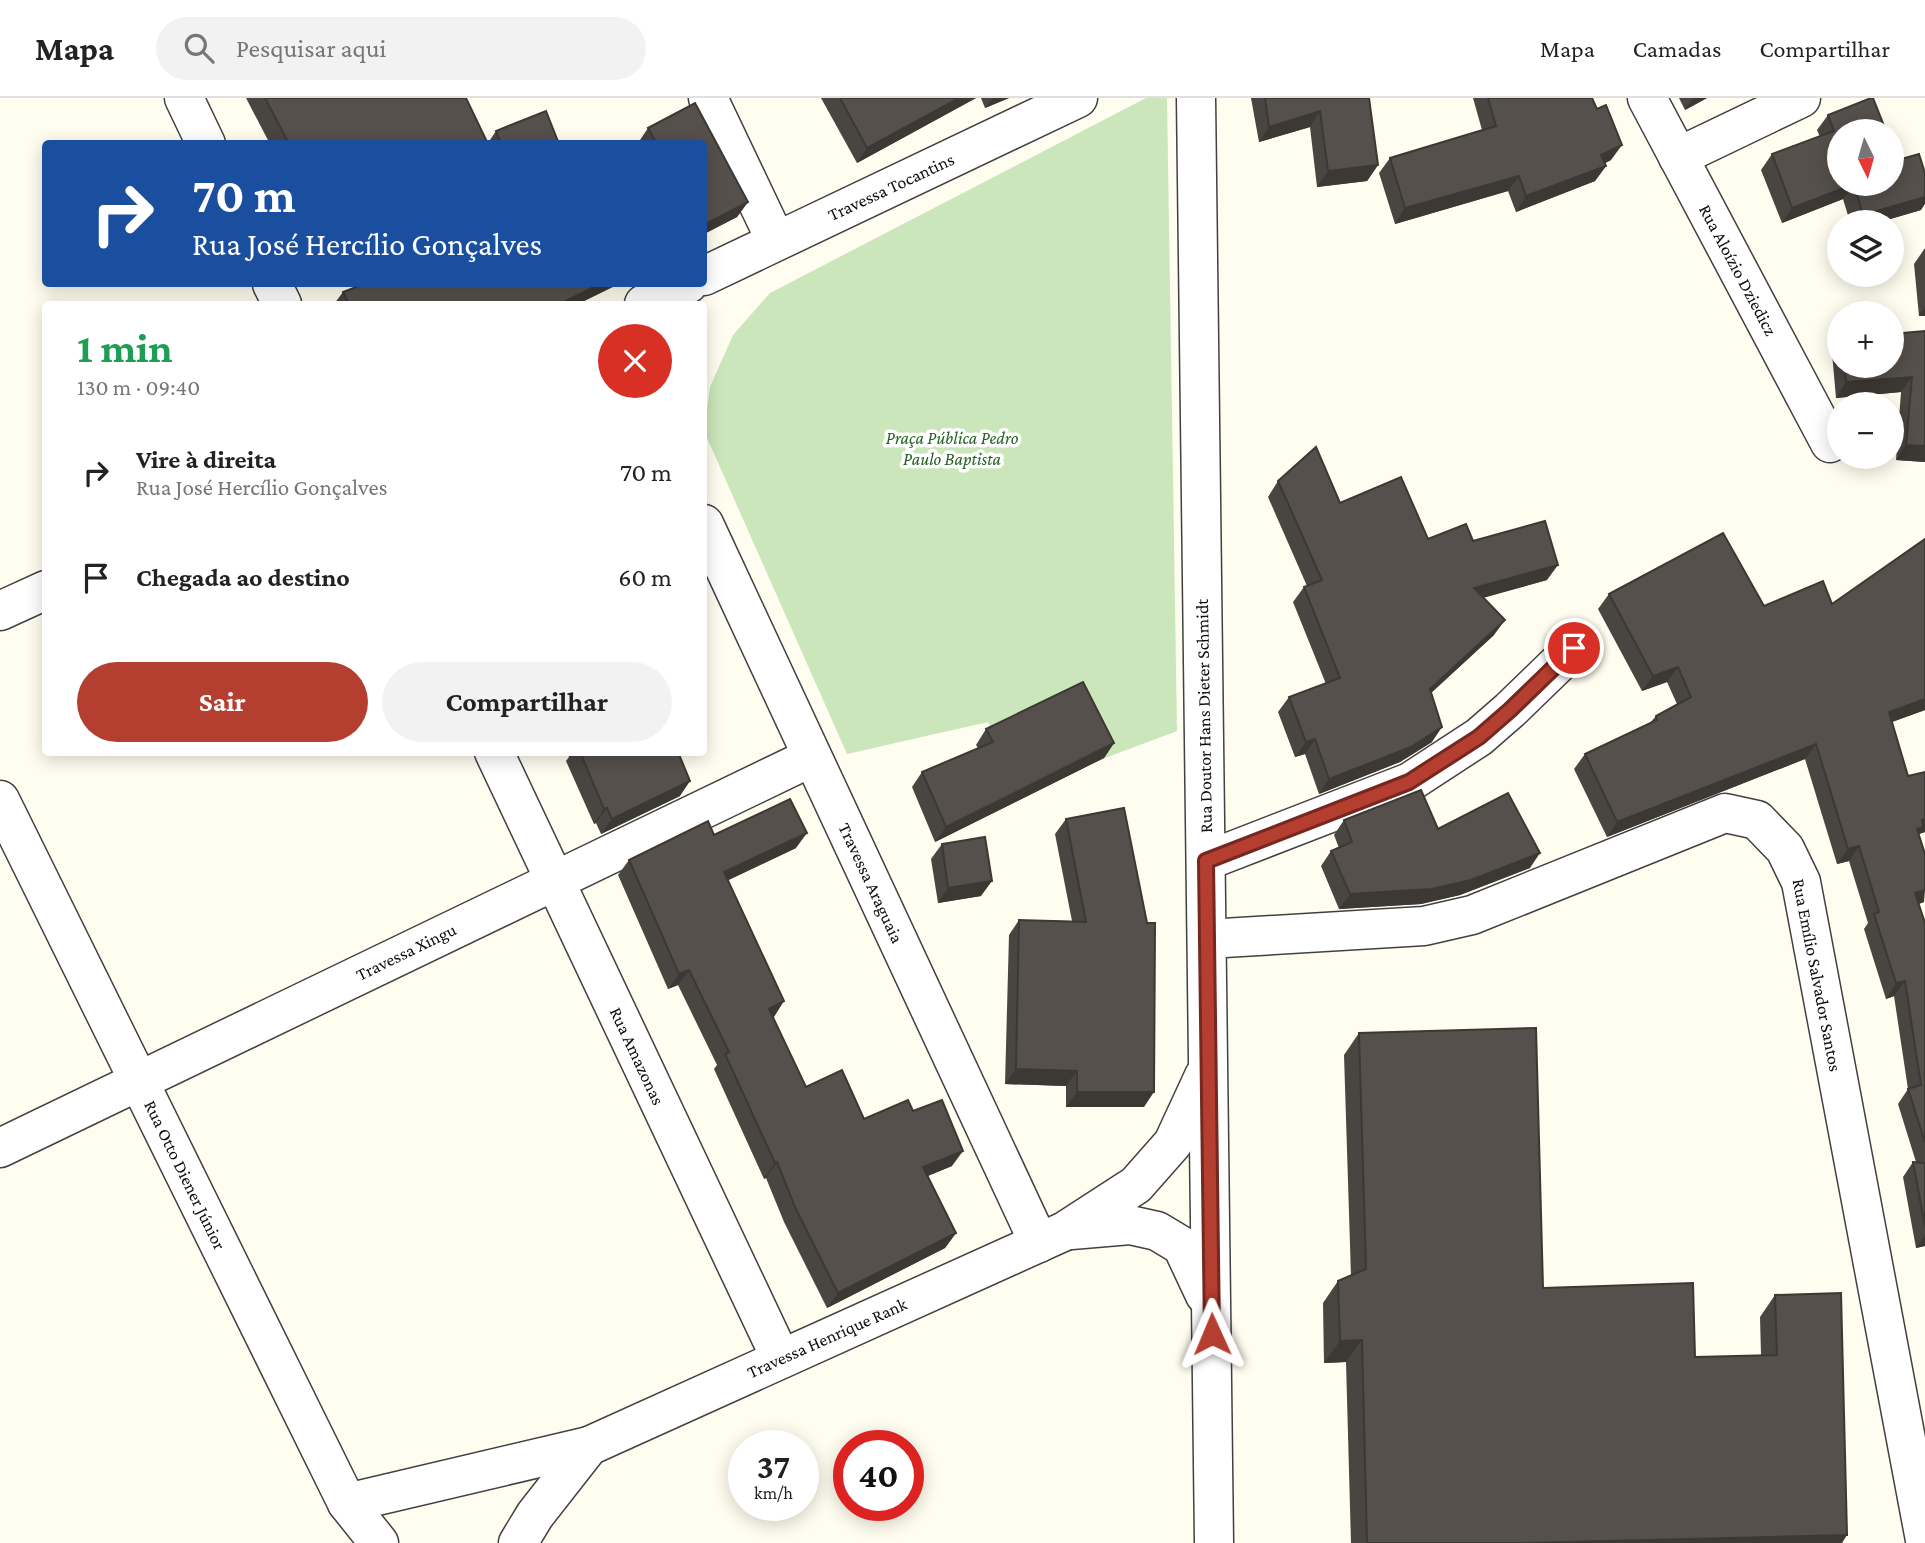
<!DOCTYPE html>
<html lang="pt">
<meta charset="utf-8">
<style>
:root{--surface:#fff;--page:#f2f2f2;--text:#222;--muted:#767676;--line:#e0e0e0;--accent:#b43e2f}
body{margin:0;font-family:"Crimson Pro",serif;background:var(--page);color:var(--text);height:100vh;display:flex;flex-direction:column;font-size:26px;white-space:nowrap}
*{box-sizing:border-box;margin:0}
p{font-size:23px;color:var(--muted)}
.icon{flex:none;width:38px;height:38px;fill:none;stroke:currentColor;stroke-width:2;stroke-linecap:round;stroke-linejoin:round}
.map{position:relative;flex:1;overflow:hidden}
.side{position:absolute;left:42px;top:203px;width:665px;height:455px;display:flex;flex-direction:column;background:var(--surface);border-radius:7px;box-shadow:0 4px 18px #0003}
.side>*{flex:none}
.hud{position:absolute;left:42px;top:42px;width:665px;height:147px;border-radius:7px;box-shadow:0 4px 18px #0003;background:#1a4fa0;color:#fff;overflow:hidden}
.needle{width:46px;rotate:175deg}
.tools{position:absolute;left:1827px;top:21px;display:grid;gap:14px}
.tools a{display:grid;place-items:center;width:77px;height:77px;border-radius:50%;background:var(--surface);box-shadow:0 4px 18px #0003;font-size:35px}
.speed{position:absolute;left:728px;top:1332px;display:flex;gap:14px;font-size:35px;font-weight:700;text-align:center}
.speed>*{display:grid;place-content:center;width:91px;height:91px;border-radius:50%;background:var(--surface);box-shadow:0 4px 18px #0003;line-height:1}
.speed small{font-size:18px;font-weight:400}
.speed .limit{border:10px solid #d22;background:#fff;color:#111}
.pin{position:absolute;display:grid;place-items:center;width:60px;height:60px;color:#fff;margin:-30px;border:4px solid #fff;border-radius:50%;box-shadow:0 2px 7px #0007}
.me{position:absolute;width:77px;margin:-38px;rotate:359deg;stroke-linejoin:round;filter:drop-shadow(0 0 5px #0008)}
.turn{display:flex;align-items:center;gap:24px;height:147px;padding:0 35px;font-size:32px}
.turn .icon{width:91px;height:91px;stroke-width:2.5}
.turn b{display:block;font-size:49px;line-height:60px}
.round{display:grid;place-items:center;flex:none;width:74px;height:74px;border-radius:37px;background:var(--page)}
.summary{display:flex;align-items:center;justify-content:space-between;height:119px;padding:0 35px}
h1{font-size:42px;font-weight:700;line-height:52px;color:#1e9e55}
.primary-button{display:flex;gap:14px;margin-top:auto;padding:14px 35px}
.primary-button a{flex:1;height:80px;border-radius:42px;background:var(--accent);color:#fff;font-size:28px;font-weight:700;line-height:80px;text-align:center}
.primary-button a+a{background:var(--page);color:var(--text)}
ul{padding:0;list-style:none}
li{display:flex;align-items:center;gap:21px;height:105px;padding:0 35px}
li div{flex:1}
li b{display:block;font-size:26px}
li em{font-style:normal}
header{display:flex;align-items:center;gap:42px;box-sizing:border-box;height:98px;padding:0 35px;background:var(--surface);border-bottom:2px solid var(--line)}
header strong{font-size:33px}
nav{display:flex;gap:38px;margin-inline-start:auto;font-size:24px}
.search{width:490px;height:63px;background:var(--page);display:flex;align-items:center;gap:18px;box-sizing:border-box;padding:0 24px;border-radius:38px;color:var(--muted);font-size:26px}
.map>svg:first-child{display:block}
.green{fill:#cbe6bb}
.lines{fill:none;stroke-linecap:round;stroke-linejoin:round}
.minor-casing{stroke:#414141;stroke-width:41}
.tertiary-casing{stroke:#414141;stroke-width:41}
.minor{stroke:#fff;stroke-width:38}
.tertiary{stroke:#fff;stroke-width:38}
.wall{fill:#494540}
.shaded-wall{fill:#3c3834}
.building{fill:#55504b;stroke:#3c3834;stroke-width:2}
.route-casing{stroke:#75281f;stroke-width:18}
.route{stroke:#b43e2f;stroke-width:12}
.labels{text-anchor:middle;stroke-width:7;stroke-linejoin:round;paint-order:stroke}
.street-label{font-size:18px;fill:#0e0e0e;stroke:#fff}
.park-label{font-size:18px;font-style:italic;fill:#256122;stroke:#fff}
</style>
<header>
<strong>Mapa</strong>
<div class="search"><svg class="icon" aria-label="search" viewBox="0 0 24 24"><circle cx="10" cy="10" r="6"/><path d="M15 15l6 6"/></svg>Pesquisar aqui</div>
<nav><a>Mapa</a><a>Camadas</a><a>Compartilhar</a></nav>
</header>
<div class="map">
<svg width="1925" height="1445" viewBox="0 0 1925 1445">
<rect width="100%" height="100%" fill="#fefdef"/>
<path class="green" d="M 1146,0 L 1167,0 L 1177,633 L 1017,693 L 988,624 L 847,656 L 704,333 L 710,289 L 733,237 L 770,195 Z"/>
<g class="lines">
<defs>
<g id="minor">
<path d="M 184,0 L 206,46"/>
<path d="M 708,0 L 776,143"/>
<path d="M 1647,0 L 1830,345"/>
<path d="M 1678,59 L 1801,0"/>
<path d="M 704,178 L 1078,0"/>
<path d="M 272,186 L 282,206"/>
<path d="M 644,206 L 688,186"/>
<path d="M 704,426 L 1039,1145"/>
<path d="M 0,513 L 46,492"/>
<path d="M 494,654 L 781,1261"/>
<path d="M 0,702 L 347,1405 L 379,1445"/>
<path d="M 1206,763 L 1410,684 L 1479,639 L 1510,612 L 1574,550"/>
<path d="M 1207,841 L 1424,828 L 1472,817 L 1725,715 L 1757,722 L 1785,751 L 1801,784 L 1925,1442"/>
<path d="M 0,1050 L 812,659"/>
<path d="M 347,1405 L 589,1348"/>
</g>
<g id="tertiary">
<path d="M 1196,0 L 1214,1445"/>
<path d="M 1071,1132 L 1130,1127 L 1157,1133 L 1182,1148 L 1205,1197"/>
<path d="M 518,1445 L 535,1417 L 589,1348 L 1065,1133 L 1136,1087 L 1173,1045 L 1204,978"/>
</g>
</defs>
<use href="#minor" class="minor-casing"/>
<use href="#tertiary" class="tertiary-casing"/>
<use href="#minor" class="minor"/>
<use href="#tertiary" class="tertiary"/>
</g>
<g class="wall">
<path d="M 246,0 L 466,0 L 488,45 L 496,33 L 559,46 L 270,46 Z"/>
<path d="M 821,0 L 976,0 L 857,65 Z"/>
<path d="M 981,0 L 1009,0 L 985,10 Z"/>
<path d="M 1251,0 L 1369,0 L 1378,67 L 1367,83 L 1317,89 L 1310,29 L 1259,44 Z"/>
<path d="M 1473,0 L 1592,0 L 1611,62 L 1605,65 L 1606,68 L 1595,83 L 1516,114 L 1508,93 L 1395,126 L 1379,75 L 1390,60 L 1482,32 Z"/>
<path d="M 1679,0 L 1707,0 L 1685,12 Z"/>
<path d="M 695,5 L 748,104 L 737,119 L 704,136 L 704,46 L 638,45 L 648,30 Z"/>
<path d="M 1828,17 L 1898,62 L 1921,112 L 1880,124 L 1850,124 L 1843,101 L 1782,125 L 1761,72 L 1772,56 L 1820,39 L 1817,32 Z"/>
<path d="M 1925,150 L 1925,218 L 1919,218 L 1914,166 Z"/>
<path d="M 617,187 L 578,206 L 334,206 L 343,194 Z"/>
<path d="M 1925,233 L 1925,364 L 1896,362 L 1901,294 L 1836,300 L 1832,255 L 1839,245 L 1839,268 L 1892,268 Z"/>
<path d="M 1278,383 L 1340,405 L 1428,441 L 1473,443 L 1547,482 L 1483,500 L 1494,537 L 1431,595 L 1432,644 L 1400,664 L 1319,696 L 1305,656 L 1295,659 L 1278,614 L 1289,599 L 1326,586 L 1293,504 L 1304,489 L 1307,488 L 1268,399 Z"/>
<path d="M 1925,441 L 1925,612 L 1892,624 L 1925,734 L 1919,736 L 1924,804 L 1919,806 L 1925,825 L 1925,1148 L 1916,1150 L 1903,1079 L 1913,1064 L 1916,1064 L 1898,1006 L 1908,991 L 1894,898 L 1886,901 L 1864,831 L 1868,825 L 1849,763 L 1837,766 L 1805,661 L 1607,739 L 1574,671 L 1585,656 L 1650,625 L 1656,618 L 1677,606 L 1667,584 L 1642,593 L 1598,511 L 1609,496 L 1764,508 L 1832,506 Z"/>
<path d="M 986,631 L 1114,645 L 1104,660 L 935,744 L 912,689 L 922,674 L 978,650 L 976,647 Z"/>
<path d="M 567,654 L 678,654 L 680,698 L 601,736 L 596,725 L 594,726 L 566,663 L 569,659 Z"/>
<path d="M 1066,721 L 1144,1009 L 1066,1009 L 1066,988 L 1005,986 L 1009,837 L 1019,822 L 1072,823 L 1055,736 Z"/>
<path d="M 1344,722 L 1438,731 L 1530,770 L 1460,797 L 1421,806 L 1339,811 L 1321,768 L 1331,753 L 1339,750 L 1334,737 Z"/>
<path d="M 714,737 L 796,750 L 728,782 L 774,919 L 773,919 L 806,989 L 864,1021 L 913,1013 L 952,1068 L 928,1078 L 956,1135 L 945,1150 L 827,1210 L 784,1124 L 766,1080 L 764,1081 L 714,971 L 717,967 L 678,887 L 668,891 L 618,777 L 629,762 Z"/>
<path d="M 942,746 L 981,798 L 938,805 L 931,761 Z"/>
<path d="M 1359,935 L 1543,1190 L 1695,1259 L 1761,1257 L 1760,1219 L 1775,1197 L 1842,1445 L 1351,1445 L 1346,1264 L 1324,1265 L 1323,1205 L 1338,1183 L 1351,1178 L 1344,957 Z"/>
</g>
<g class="shaded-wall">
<path d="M 959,0 L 976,0 L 857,65 L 867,50 Z"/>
<path d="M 993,0 L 1009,0 L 985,10 Z"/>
<path d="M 1693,0 L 1707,0 L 1685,12 Z"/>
<path d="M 1320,13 L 1310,29 L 1259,44 L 1269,29 Z"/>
<path d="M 1622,47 L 1611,62 L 1590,73 L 1601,57 Z"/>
<path d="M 1378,67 L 1367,83 L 1317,89 L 1328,73 Z"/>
<path d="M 1606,68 L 1595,83 L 1516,114 L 1526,98 Z"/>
<path d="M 1519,78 L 1508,93 L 1395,126 L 1405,110 Z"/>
<path d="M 1854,86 L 1843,101 L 1782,125 L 1792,110 Z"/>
<path d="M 1925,99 L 1925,106 L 1921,112 L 1880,124 L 1858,124 L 1863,117 Z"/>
<path d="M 748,104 L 737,119 L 704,136 L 704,127 Z"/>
<path d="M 600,186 L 618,186 L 578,206 L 560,206 Z"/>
<path d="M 1925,209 L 1925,218 L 1919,218 Z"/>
<path d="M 1912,279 L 1901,294 L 1836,300 L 1846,284 Z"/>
<path d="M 1906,347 L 1925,348 L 1925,364 L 1896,362 Z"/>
<path d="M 1558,467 L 1547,482 L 1463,505 L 1474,490 Z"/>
<path d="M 1505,522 L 1494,537 L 1419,606 L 1430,591 Z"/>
<path d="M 1678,569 L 1667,584 L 1642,593 L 1653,578 Z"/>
<path d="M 1925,601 L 1925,612 L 1878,629 L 1889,614 Z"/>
<path d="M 1442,629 L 1432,644 L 1400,664 L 1319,696 L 1329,681 Z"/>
<path d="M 1315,641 L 1305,656 L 1295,659 L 1306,644 Z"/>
<path d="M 1114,645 L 1104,660 L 935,744 L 946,729 Z"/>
<path d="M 1816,646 L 1805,661 L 1607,739 L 1617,724 Z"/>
<path d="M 690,683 L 680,698 L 601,736 L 612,721 Z"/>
<path d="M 607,710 L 596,725 L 594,726 L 604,711 Z"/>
<path d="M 1925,721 L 1925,734 L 1919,736 L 1907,746 L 1922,722 Z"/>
<path d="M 807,735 L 796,750 L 714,789 L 724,774 Z"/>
<path d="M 1859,748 L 1849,763 L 1837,766 L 1848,751 Z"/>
<path d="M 1540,755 L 1530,770 L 1460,797 L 1421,806 L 1339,811 L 1350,796 Z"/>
<path d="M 992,783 L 981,798 L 938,805 L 948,790 Z"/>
<path d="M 1925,792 L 1924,804 L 1905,810 L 1915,795 Z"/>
<path d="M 689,872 L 678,887 L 668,891 L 679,876 Z"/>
<path d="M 1905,883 L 1894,898 L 1886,901 L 1896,885 Z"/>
<path d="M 784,903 L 774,919 L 758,926 L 769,911 Z"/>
<path d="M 1016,971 L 1077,973 L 1066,988 L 1005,986 Z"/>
<path d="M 1077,994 L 1154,994 L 1144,1009 L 1066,1009 Z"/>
<path d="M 963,1053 L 952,1068 L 912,1084 L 923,1069 Z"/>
<path d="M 777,1064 L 766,1080 L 764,1081 L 775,1065 Z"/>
<path d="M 956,1135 L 945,1150 L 827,1210 L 838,1195 Z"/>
<path d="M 1925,1137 L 1925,1148 L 1916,1150 Z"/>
<path d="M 1362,1242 L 1346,1264 L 1324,1265 L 1340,1243 Z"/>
<path d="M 1847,1437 L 1842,1445 L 1522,1445 Z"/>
</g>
<g class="building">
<path d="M 265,0 L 466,0 L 488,46 L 289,46 Z"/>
<path d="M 840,0 L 959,0 L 867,50 Z"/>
<path d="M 1265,0 L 1369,0 L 1378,67 L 1328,73 L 1320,13 L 1269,29 Z"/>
<path d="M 1488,0 L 1592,0 L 1597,11 L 1606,7 L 1622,47 L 1601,57 L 1606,68 L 1526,98 L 1519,78 L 1405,110 L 1390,60 L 1496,28 Z"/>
<path d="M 1871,0 L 1873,0 L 1886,33 L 1839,33 L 1839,86 L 1892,86 L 1892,47 L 1898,62 L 1919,56 L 1925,75 L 1925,99 L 1863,117 L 1854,86 L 1792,110 L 1772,56 L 1834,33 L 1828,17 Z"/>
<path d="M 695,5 L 748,104 L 704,127 L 704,46 L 657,46 L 648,30 Z"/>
<path d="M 546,13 L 559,46 L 501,46 L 496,33 Z"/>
<path d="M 364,186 L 600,186 L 560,206 L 349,206 L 343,194 Z"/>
<path d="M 1925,233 L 1925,348 L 1906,347 L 1912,279 L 1846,284 L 1845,268 L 1892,268 L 1892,236 Z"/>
<path d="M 1316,349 L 1340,405 L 1401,379 L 1428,441 L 1466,426 L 1473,443 L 1545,423 L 1558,467 L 1474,490 L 1505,522 L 1430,591 L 1442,629 L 1411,649 L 1329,681 L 1315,641 L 1306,644 L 1289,599 L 1340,580 L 1304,489 L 1322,482 L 1278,383 Z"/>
<path d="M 1723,435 L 1764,508 L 1823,483 L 1832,506 L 1925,441 L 1925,601 L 1889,614 L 1908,678 L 1925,674 L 1925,721 L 1922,722 L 1923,729 L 1917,731 L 1925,756 L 1925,792 L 1915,795 L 1925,825 L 1925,1044 L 1908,991 L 1921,987 L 1905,883 L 1896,885 L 1874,816 L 1879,814 L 1859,748 L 1848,751 L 1816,646 L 1617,724 L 1585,656 L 1657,622 L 1656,618 L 1691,599 L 1678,569 L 1653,578 L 1609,496 Z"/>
<path d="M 1083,584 L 1114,645 L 946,729 L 922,674 L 993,644 L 986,631 Z"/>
<path d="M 580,654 L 678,654 L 690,683 L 612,721 L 607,710 L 604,711 Z"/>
<path d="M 1421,692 L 1438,731 L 1508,695 L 1540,755 L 1471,782 L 1432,791 L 1350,796 L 1331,753 L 1352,744 L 1344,722 Z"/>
<path d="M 790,701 L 807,735 L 724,774 L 784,903 L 769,911 L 806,989 L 842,972 L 864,1021 L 908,1002 L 913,1013 L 942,1002 L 963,1053 L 923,1069 L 956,1135 L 838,1195 L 795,1109 L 777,1064 L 775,1065 L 725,956 L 729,954 L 689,872 L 679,876 L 629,762 L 708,723 L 714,737 Z"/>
<path d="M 1124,710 L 1147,825 L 1155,825 L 1154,994 L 1077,994 L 1077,973 L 1016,971 L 1019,822 L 1086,824 L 1066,721 Z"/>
<path d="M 985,739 L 992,783 L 948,790 L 942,746 Z"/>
<path d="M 1536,930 L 1543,1190 L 1693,1185 L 1695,1259 L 1777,1257 L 1775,1197 L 1841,1195 L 1847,1437 L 1522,1445 L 1367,1445 L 1362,1242 L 1340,1243 L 1338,1183 L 1366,1171 L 1359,935 Z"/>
<path d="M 1913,1064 L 1925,1065 L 1925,1128 Z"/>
</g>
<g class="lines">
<defs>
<path id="route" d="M 1212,1236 L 1206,763 L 1409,684 L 1479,639 L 1510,612 L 1574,550"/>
</defs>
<use href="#route" class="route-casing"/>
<use href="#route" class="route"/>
</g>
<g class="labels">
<g class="street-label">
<text transform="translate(891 89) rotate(-25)" y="6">Travessa Tocantins</text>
<text transform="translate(1738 172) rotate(62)" y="6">Rua Aloízio Dziedicz</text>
<text transform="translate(1204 618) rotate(-91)" y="6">Rua Doutor Hans Dieter Schmidt</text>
<text transform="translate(871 785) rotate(65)" y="6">Travessa Araguaia</text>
<text transform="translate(406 854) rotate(-26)" y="6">Travessa Xingu</text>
<text transform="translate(1817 877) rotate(79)" y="6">Rua Emílio Salvador Santos</text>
<text transform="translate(637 958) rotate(65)" y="6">Rua Amazonas</text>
<text transform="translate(185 1077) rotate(64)" y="6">Rua Otto Diener Júnior</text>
<text transform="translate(827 1240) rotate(-24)" y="6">Travessa Henrique Rank</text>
</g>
<g class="park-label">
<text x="952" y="346">Praça Pública Pedro<tspan x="952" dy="21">Paulo Baptista</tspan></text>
</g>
</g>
</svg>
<div class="tools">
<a><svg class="needle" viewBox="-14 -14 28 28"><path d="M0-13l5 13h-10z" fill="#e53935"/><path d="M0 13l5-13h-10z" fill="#767676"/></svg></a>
<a><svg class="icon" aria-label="layers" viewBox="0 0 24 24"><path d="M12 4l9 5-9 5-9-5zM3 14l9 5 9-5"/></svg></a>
<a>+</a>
<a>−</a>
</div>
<div class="speed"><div>37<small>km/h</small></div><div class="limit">40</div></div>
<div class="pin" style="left:1574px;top:550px;background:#d93025"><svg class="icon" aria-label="arrive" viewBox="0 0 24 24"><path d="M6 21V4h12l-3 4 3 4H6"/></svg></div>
<svg class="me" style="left:1212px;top:1236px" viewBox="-20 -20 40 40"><path d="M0-17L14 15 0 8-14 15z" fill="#b43e2f" stroke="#fff" stroke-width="4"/></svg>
<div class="hud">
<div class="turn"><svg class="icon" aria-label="right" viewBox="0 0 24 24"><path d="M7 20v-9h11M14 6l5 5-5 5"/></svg><div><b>70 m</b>Rua José Hercílio Gonçalves</div></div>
</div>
<section class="side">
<div class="summary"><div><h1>1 min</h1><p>130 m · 09:40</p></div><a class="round" style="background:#d93025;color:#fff"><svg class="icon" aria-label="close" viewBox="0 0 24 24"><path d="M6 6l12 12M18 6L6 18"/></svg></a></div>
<ul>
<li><svg class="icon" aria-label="right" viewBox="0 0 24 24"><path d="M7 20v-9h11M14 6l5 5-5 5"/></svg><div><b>Vire à direita</b><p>Rua José Hercílio Gonçalves</p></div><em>70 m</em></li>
<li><svg class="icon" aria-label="arrive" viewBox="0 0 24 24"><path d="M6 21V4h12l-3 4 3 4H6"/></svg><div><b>Chegada ao destino</b></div><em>60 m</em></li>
</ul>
<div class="primary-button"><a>Sair</a><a>Compartilhar</a></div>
</section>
</div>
